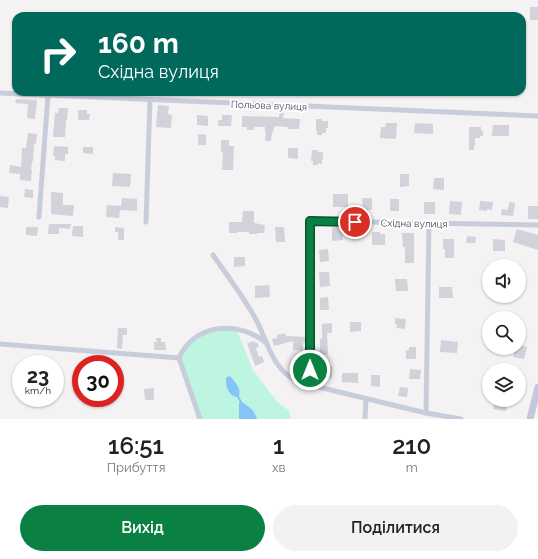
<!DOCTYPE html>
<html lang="uk">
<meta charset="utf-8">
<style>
:root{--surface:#fff;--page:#f2f2f2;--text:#222;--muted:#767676;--accent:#0b8043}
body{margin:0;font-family:Raleway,sans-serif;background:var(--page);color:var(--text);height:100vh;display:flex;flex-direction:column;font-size:15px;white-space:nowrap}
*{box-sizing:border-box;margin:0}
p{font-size:13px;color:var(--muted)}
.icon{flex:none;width:22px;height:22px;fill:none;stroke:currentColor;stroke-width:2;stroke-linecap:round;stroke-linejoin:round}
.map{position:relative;height:419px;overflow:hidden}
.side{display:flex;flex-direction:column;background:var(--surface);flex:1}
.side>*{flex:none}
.guide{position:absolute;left:12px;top:12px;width:514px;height:84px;border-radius:12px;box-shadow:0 1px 3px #0004;background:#00695c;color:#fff;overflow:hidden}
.fabs{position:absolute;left:482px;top:259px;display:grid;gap:8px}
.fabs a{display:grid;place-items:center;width:44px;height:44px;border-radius:50%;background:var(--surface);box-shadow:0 1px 3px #0004;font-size:20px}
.speed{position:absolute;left:12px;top:355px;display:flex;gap:8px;font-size:20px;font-weight:700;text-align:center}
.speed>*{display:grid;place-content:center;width:52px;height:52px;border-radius:50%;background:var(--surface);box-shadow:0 1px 3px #0004;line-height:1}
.speed small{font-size:10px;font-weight:400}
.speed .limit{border:6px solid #d22;background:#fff;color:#111}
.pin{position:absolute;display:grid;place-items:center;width:34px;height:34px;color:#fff;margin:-17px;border:2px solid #fff;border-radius:50%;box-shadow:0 1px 4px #0007}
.me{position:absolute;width:44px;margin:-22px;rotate:0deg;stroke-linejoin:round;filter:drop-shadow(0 0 3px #0008)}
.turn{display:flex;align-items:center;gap:14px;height:84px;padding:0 20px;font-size:18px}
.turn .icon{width:52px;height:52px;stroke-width:2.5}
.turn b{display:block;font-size:28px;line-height:34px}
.eta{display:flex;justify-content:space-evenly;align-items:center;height:68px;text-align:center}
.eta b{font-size:24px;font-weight:600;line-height:28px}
.cta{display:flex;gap:8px;margin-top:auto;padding:8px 20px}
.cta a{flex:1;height:46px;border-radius:24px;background:var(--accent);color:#fff;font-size:16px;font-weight:600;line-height:46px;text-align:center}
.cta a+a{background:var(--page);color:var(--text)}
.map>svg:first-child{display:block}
.green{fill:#bdf5e0}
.water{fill:#85c4f7}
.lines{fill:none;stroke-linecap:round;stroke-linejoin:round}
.stream{stroke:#85c4f7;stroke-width:2}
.building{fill:#d1d2da}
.street{stroke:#c7cddb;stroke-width:5}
.secondary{stroke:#c3c9dc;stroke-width:7}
.route-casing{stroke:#07532c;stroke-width:10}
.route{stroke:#0b8043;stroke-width:7}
.labels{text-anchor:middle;stroke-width:4;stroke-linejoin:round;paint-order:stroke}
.street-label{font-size:10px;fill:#474f62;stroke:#fff}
</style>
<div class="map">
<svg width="538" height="419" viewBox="0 0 538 419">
<rect width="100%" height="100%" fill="#f4f2f2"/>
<path class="green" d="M 234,329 L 238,333 L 253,370 L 277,402 L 287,409 L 290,412 L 290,419 L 200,419 L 179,358 L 182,350 L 201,334 Z"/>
<g class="water">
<path d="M 230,376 C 235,382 243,390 238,397 C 229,397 225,386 226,378 L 227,377 Z"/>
<path d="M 241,402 C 249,406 254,410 257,419 L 239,419 L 239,403 Z"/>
</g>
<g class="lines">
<path class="stream" d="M 237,395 L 242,404"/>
</g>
<g class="building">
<rect x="530" y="7" width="8" height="13"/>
<path d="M 16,99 L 37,100 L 35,119 L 27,118 L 28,104 L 15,103 Z"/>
<path d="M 158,105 L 169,106 L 168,114 L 172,115 L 171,128 L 156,127 Z"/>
<path d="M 59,108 L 68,108 L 67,120 L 66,120 L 65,137 L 53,137 L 55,113 L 58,113 Z"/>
<path d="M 78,110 L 87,110 L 87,114 L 90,114 L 89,120 L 78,120 Z"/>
<path d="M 279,112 L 284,113 L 283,118 L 300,119 L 299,129 L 288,129 L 288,127 L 275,126 L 275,127 L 274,127 L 273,133 L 272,133 L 271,141 L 265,141 L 266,133 L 265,133 L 265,127 L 254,127 L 254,130 L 247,130 L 247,127 L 242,127 L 242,116 L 279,117 Z"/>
<path d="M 197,115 L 208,116 L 208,126 L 197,125 Z"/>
<path d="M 222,115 L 232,115 L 231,126 L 218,126 L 218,120 L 222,120 Z"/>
<path d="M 316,119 L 322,119 L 322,121 L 328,121 L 328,128 L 326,128 L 326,133 L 322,133 L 322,135 L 317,135 L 317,130 L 316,131 Z"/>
<path d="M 386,123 L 397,123 L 396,139 L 380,138 L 381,127 L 385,127 Z"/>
<path d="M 415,123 L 433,124 L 433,134 L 414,133 Z"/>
<path d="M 493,125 L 509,125 L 509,136 L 492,136 Z"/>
<path d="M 469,127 L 481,127 L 481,131 L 483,131 L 483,136 L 480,136 L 480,138 L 475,138 L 475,146 L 474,146 L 474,150 L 469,150 Z"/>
<path d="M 28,133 L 37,134 L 36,144 L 34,143 L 33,161 L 32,161 L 31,170 L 32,170 L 31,181 L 20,180 L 20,174 L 9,173 L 10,165 L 21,167 L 22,148 L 26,148 Z"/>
<path d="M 198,134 L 206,135 L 206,145 L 198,145 Z"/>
<path d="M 221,140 L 229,140 L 229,146 L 234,146 L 233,170 L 222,170 L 223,152 L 221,152 Z"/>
<path d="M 54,146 L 68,147 L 68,154 L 65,154 L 65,161 L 55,160 L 55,156 L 53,156 Z"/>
<path d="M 83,147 L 93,147 L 93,154 L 83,153 Z"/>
<path d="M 288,148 L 298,148 L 298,159 L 288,158 Z"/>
<path d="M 312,150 L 318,150 L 318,152 L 323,152 L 323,159 L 322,159 L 322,164 L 318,163 L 318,165 L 313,165 L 313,161 L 311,161 Z"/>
<path d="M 113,173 L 131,174 L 130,187 L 112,186 Z"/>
<path d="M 400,174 L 409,174 L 409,186 L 400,187 Z"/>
<path d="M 434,178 L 444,178 L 444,190 L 433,189 Z"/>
<path d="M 25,189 L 33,190 L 33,198 L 24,197 Z"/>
<path d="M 51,192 L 63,193 L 63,205 L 74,205 L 73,216 L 51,214 Z"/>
<rect x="333" y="194" width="15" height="13"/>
<path d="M 0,196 L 9,197 L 8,208 L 0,207 Z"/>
<path d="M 122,198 L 137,199 L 137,211 L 120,210 L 119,218 L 106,217 L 107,205 L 121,206 Z"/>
<path d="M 362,198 L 372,198 L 372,210 L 363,210 Z"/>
<rect x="390" y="199" width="9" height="12"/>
<path d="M 450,201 L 462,202 L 461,215 L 449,214 Z"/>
<path d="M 480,201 L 493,202 L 492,210 L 487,209 L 487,211 L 479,210 Z"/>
<rect x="424" y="202" width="11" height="12"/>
<path d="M 509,202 L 515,203 L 513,216 L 501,215 L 502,209 L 508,210 Z"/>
<rect x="528" y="206" width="10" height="13"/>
<path d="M 243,211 L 254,211 L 254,223 L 265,225 L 264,233 L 257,233 L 257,234 L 249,234 L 249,232 L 237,232 L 237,233 L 229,233 L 229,222 L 242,222 Z"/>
<path d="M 49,224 L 71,224 L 70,229 L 59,228 L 59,234 L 48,234 Z"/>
<path d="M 73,226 L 83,226 L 83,237 L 72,236 Z"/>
<path d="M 26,227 L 38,227 L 37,236 L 26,235 Z"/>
<path d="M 115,227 L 124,228 L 124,240 L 118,240 L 118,232 L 115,232 Z"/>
<path d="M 275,227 L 284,227 L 285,242 L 276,242 Z"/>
<path d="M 332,227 L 343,227 L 343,240 L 332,241 Z"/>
<path d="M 517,229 L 538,235 L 538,250 L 513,242 Z"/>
<path d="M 372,232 L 380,232 L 380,234 L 385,234 L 385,245 L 372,245 Z"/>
<path d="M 402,233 L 414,233 L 414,263 L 405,263 L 405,247 L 403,247 Z"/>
<path d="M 467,236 L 476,237 L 475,243 L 466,243 Z"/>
<path d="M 443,239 L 454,239 L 454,258 L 445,258 L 445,249 L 443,249 Z"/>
<path d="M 493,239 L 505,240 L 505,251 L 493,251 Z"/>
<path d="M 328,249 L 329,261 L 320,262 L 319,250 Z"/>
<path d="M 234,257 L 245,257 L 245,266 L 234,267 Z"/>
<path d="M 319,272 L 329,272 L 330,286 L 320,287 Z"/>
<path d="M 395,279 L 407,279 L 408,291 L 396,291 Z"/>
<path d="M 269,285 L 270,297 L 255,298 L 255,286 Z"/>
<path d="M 439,287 L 452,287 L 453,298 L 439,298 Z"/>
<path d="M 328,297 L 329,310 L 320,310 L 320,298 Z"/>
<path d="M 395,318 L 406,319 L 405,329 L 396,328 L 397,324 L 395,324 Z"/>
<path d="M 350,322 L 361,322 L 361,331 L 350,332 Z"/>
<path d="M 332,323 L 332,333 L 327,333 L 328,355 L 320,355 L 320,339 L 322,339 L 322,324 Z"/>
<path d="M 118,328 L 127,328 L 127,335 L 123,335 L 122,349 L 117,348 Z"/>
<path d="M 285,333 L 286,336 L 306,337 L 306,343 L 303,343 L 303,350 L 293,350 L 293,341 L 274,346 L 272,339 L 277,338 L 277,335 Z"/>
<path d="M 156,338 L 161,338 L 161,342 L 165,342 L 166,350 L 154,350 L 154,342 L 157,342 Z"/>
<path d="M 441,340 L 458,342 L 457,353 L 440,352 Z"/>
<path d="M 254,341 L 255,343 L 257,342 L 259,347 L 256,348 L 259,357 L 262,356 L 264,362 L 255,366 L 247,343 Z"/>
<path d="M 519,345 L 527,347 L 524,359 L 513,357 L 515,348 L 519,348 Z"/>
<path d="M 409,347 L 416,347 L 416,359 L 406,359 L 406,350 L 409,350 Z"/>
<path d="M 292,359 L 305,360 L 305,368 L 300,368 L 299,372 L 292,372 Z"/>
<path d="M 318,366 L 332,366 L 332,378 L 315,379 L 315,369 L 318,369 Z"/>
<path d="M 410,369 L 421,370 L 420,379 L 409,379 Z"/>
<path d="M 342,373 L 358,373 L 358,383 L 342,382 Z"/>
<path d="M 371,375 L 380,375 L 380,387 L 371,386 Z"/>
<path d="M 400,387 L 408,388 L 407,397 L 398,396 Z"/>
<path d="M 154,388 L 154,400 L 145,400 L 144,389 Z"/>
<path d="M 495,400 L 508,403 L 506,411 L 493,409 Z"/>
</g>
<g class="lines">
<g class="street">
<path d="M 0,93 L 538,116"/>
<path d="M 39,217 L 48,95"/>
<path d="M 146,222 L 150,100"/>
<path d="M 213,255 C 227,275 242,295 254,316 C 266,336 270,363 290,377 C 296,381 303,383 310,385 L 426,413 L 461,419"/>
<path d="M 0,344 L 179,358 C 194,324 237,320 265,342"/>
<path d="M 179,358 L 200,419"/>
<path d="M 310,385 L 310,221 L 538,225"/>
<path d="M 426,413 L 429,223"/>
<path d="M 365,419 L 366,399"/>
</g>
<path class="secondary" d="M 530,419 L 538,387"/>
</g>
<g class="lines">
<defs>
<path id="route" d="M 310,370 L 310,221 L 355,222"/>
</defs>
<use href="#route" class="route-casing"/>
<use href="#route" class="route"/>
</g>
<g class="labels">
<g class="street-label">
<text transform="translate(269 105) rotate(2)" y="4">Польова вулиця</text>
<text transform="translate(414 223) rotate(1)" y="4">Східна вулиця</text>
</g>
</g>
</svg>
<div class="fabs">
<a><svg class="icon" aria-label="sound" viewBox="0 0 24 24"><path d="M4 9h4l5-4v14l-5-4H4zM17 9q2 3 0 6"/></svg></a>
<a><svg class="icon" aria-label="search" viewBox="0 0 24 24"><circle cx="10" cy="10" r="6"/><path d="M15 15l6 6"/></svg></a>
<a><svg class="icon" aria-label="layers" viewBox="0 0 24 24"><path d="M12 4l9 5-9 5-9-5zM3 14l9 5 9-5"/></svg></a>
</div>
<div class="speed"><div>23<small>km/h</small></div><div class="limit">30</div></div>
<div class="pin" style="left:355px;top:222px;background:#d93025"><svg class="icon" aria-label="arrive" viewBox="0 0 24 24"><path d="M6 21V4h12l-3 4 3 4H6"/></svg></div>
<svg class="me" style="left:310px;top:370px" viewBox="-20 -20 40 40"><circle r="17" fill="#0b8043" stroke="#fff" stroke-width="3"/><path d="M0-11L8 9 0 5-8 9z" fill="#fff"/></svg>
<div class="guide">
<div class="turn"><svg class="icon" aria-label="right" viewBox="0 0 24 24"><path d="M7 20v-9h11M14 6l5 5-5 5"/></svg><div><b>160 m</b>Східна вулиця</div></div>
</div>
</div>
<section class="side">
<div class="eta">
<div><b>16:51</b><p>Прибуття</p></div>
<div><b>1</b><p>хв</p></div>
<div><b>210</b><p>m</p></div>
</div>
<div class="cta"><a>Вихід</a><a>Поділитися</a></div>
</section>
